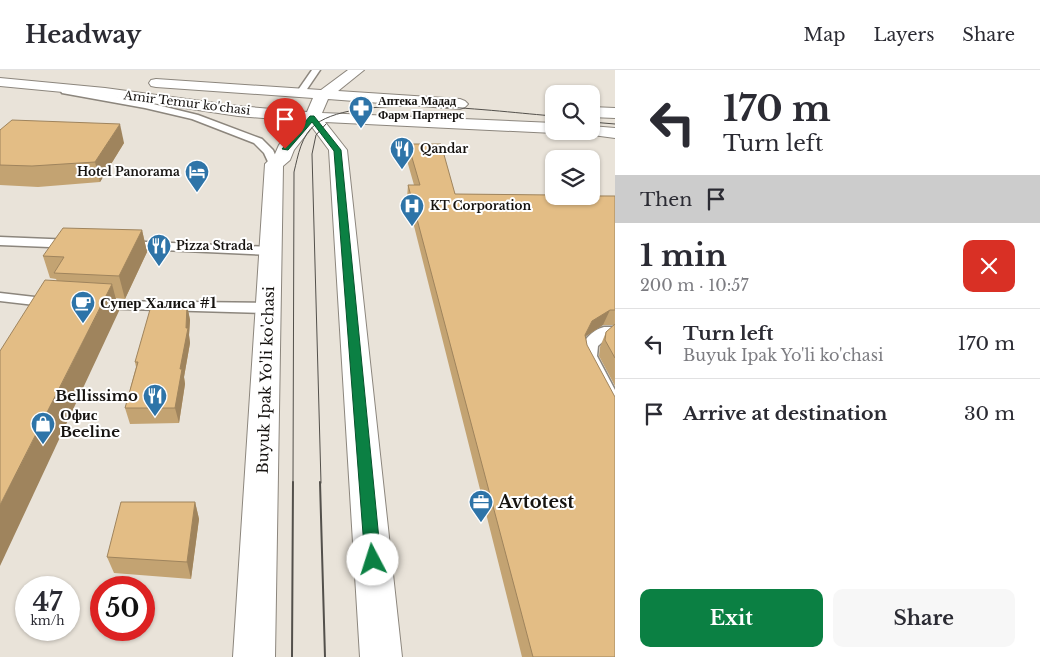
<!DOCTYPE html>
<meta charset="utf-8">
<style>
:root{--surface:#fff;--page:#f7f7f7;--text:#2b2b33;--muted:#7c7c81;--line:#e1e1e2;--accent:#0b8043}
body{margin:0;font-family:"Libre Baskerville",serif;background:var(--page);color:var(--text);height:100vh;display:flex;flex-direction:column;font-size:19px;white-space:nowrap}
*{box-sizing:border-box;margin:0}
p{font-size:16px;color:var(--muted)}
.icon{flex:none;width:28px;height:28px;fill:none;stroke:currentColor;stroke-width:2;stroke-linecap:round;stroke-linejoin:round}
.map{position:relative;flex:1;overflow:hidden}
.sheet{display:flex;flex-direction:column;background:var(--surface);width:425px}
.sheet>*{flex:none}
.top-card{background:#fff;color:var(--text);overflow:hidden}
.tools{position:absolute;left:545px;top:15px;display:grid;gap:10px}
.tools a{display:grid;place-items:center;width:55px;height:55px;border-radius:10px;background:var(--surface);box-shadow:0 1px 4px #0004;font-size:25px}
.speed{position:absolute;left:15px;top:506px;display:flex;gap:10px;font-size:25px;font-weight:700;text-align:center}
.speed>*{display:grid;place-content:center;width:65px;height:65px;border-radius:50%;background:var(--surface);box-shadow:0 1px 4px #0004;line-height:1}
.speed small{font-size:12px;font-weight:400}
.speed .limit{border:8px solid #d22;background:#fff;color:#111}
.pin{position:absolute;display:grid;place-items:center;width:42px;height:42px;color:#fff;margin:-51px -21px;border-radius:50% 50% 50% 0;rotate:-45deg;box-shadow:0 0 5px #0007}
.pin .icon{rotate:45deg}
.me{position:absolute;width:55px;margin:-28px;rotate:355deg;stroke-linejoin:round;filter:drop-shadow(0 0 4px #0008)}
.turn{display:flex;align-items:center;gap:18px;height:105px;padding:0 25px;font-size:22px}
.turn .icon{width:65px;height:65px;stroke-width:2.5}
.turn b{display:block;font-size:35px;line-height:42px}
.then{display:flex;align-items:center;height:48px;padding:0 25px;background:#0003;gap:10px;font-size:19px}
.round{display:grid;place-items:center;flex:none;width:52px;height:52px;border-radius:10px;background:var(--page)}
.overview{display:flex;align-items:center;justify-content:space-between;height:85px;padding:0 25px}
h1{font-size:30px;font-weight:700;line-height:38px}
.button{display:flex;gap:10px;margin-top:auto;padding:10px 25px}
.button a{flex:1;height:58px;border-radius:10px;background:var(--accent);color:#fff;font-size:20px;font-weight:700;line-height:58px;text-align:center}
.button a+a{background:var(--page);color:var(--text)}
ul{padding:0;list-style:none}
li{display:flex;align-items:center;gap:15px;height:70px;padding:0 25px;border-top:1px solid var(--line)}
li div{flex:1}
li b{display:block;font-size:19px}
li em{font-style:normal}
header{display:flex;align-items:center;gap:30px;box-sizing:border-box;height:70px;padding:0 25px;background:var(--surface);border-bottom:1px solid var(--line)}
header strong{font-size:24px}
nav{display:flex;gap:28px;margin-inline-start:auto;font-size:18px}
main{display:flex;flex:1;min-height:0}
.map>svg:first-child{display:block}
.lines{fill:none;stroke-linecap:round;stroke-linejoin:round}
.lane-casing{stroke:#8c867d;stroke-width:3}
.secondary-casing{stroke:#8c867d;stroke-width:2}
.lane{fill:#fff;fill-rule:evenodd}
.secondary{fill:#fff;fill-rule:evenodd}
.tram-far1{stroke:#53504b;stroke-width:1}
.tram{stroke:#53504b;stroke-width:2}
.wall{fill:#c3a372}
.shaded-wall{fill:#9f845d}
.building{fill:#e3bd85;stroke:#9f845d}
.route{fill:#0b8043;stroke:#07532c}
.labels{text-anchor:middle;stroke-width:4;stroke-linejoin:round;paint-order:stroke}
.far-poi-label{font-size:12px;font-weight:bold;fill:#161310;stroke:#fff;text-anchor:start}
.far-street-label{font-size:12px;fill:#161310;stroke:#fff}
.poi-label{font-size:15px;font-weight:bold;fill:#161310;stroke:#fff;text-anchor:start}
.street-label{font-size:15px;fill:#161310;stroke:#fff}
.near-poi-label{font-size:18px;font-weight:bold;fill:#161310;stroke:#fff;text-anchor:start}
</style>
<header>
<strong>Headway</strong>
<nav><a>Map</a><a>Layers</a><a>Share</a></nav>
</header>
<main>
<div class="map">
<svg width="615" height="587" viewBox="0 0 615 587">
<rect width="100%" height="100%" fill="#e9e3d9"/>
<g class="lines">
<defs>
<g id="lane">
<path d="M 312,0 L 320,0 L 303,25 L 297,25 L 296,23 Z"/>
<path d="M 65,18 L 145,32 L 198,45 L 262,69 L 273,80 L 279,94 L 274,97 L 270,96 L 264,83 L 254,73 L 192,49 L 145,38 L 62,23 L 61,21 Z"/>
<path d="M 0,167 L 74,170 L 80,174 L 74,178 L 0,175 Z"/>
<path d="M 123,171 L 271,177 L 278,181 L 271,185 L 118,178 L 117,175 L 118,172 Z"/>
<path d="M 0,223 L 52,229 L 57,230 L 59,233 L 57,236 L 52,237 L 0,231 Z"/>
<path d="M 97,231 L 269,233 L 274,235 L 276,238 L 274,241 L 269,243 L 92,238 L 90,235 L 92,232 Z"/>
<path d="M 604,257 L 615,257 L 615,267 L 608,267 L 598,276 L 597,286 L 615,320 L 615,342 L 609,341 C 603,330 582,295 581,285 C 580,272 592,260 604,257 Z"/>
</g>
<g id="secondary">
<path d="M 348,0 L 364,0 L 338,21 L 460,29 L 465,31 L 468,34 L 465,37 L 460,39 L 328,29 L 322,43 L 554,53 L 554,61 L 560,61 L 554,63 L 325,52 L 347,80 L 402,587 L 360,587 L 329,80 L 312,57 L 294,80 L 290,90 L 283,96 L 275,587 L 233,587 L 265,94 L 275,84 L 279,75 L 300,51 L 238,46 L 105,26 L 0,16 L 0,8 L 105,18 L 238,36 L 307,42 L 313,28 L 156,17 L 151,16 L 149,13 L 151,10 L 156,9 L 321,20 Z"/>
<path d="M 591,37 L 615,38 L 615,48 L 591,47 Z"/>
<path d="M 591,56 L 615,58 L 615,68 L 585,64 L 583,61 L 591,61 Z"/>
</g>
</defs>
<use href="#lane" class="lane-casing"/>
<use href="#secondary" class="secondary-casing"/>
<use href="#lane" class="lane"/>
<use href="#secondary" class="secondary"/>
<g class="tram-far1">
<path d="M 591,52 L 615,54"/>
<path d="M 293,413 L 294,102 C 298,86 301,65 316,54 C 360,22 498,42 554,46"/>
<path d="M 321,413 L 312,84 L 316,65 L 326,54"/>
</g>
<g class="tram">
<path d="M 320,412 L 325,587"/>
<path d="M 292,587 L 293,412"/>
</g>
</g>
<g class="wall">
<path d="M 0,60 L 124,73 L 100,112 L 38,117 L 0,115 Z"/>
<path d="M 408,74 L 455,124 L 615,126 L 615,316 L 599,286 L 600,277 L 606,262 L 614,255 L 603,255 L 586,266 L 586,267 L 615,587 L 522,587 L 407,128 L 408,115 L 414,115 L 406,87 Z"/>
<path d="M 142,160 L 147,182 L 125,229 L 116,228 L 119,241 L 57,211 L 56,209 L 50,208 L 43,186 Z"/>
<path d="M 187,235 L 190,250 L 189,265 L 190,273 L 184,307 L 185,314 L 179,353 L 130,354 L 125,338 L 136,297 L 135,292 Z"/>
<path d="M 195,432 L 199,449 L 191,509 L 114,503 L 107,487 Z"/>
</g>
<g class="shaded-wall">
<path d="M 120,54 L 124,73 L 100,112 L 95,92 Z"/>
<path d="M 142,160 L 147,182 L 125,229 L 119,206 Z"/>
<path d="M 112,214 L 119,241 L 0,496 L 0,435 Z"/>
<path d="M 187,235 L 190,250 L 189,265 L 190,273 L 184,307 L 185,314 L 179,353 L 175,338 L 180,299 L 186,258 Z"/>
<path d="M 610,240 L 603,255 L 586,266 L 579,280 L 585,265 L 592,251 Z"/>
<path d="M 195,432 L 199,449 L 191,509 L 187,492 Z"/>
</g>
<g class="building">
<path d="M 12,50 L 120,54 L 95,92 L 32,96 L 0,95 L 0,60 Z"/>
<path d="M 408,74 L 441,74 L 455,124 L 554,125 L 554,126 L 615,126 L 615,240 L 610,240 L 592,251 L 585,265 L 587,275 L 615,327 L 615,587 L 533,587 L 408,115 L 420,115 Z"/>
<path d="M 63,158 L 142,160 L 119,206 L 54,203 L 64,187 L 43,186 Z"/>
<path d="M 45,210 L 112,214 L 0,435 L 0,281 Z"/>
<path d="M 187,235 L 186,258 L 188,258 L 180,299 L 182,299 L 175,338 L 125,338 L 138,292 L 135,292 L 151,236 Z"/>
<path d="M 615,254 L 615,288 L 605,270 L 606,262 Z"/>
<path d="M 121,432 L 195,432 L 187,492 L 107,487 Z"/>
</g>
<path class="route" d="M 310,46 L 314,46 L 341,80 L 381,490 L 378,495 L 373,497 L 368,495 L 365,490 L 334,81 L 312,52 L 288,80 L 282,79 Z"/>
<defs>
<symbol id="pharmacy-pin" viewBox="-11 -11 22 30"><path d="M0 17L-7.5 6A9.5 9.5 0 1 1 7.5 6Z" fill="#2e74a8" stroke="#fff"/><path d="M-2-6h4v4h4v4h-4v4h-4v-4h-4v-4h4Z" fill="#fff"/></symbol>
<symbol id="restaurant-pin" viewBox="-11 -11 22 30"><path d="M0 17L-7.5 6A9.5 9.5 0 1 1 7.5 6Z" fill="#2e74a8" stroke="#fff"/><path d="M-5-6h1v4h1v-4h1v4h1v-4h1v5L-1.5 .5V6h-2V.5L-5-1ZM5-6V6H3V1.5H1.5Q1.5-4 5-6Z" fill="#fff"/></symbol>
<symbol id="hotel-pin" viewBox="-11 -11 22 30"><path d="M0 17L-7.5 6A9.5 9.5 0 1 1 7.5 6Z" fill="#2e74a8" stroke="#fff"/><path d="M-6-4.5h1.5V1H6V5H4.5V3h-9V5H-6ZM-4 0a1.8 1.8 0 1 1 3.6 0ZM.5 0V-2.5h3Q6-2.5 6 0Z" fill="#fff"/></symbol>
<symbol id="hospital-pin" viewBox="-11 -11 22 30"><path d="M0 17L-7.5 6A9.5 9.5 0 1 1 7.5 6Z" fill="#2e74a8" stroke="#fff"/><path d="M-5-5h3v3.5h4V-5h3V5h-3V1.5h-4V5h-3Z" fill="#fff"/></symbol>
<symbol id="cafe-pin" viewBox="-11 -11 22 30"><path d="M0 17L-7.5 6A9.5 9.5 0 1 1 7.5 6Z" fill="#2e74a8" stroke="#fff"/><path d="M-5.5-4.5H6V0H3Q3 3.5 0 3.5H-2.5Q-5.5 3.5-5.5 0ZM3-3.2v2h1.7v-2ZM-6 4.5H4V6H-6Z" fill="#fff"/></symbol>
<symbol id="shop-pin" viewBox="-11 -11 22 30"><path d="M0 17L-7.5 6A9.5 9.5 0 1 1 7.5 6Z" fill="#2e74a8" stroke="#fff"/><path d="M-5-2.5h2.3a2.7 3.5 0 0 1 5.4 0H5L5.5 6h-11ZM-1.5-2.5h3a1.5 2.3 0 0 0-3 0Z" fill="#fff"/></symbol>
<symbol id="office-pin" viewBox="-11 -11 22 30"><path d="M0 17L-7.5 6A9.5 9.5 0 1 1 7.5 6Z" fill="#2e74a8" stroke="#fff"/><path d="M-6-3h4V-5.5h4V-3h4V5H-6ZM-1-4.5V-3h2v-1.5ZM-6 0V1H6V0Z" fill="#fff"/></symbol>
</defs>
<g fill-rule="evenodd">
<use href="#pharmacy-pin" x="347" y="24" width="28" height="38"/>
<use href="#restaurant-pin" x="388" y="65" width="28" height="38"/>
<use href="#hotel-pin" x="183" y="88" width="28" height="38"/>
<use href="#hospital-pin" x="398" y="122" width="28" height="38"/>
<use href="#restaurant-pin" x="145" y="162" width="28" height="38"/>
<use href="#cafe-pin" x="69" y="219" width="28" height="38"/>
<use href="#restaurant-pin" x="141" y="312" width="28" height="38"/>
<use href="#shop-pin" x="29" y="340" width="28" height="38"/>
<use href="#office-pin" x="467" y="418" width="28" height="38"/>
</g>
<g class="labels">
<g class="far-poi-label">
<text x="378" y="35">Аптека Мадад<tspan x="378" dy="14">Фарм Партнерс</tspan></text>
<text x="420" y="83">Qandar</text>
<text x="180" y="106" text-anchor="end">Hotel Panorama</text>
<text x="430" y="140">KT Corporation</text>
<text x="176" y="180">Pizza Strada</text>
</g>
<g class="far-street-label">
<text transform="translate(187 33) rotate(7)" y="4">Amir Temur ko'chasi</text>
</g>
<g class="poi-label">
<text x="100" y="238">Супер Халиса #1</text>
<text x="138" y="331" text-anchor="end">Bellissimo</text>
<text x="60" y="350">Офис<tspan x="60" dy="17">Beeline</tspan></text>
</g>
<g class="street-label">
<text transform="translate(266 310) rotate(-88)" y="5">Buyuk Ipak Yo'li ko'chasi</text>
</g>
<g class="near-poi-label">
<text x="498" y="438">Avtotest</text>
</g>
</g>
</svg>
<div class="tools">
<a><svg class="icon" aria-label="search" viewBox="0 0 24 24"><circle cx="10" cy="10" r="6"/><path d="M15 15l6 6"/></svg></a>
<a><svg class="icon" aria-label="layers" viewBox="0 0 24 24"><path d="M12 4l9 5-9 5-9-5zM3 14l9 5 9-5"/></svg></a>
</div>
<div class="speed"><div>47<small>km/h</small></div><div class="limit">50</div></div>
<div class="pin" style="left:285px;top:79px;background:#d93025"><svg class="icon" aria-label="arrive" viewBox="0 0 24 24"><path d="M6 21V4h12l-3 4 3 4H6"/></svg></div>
<svg class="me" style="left:373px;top:490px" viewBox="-20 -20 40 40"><circle r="19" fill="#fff"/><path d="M0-13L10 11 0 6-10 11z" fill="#0b8043"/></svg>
</div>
<section class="sheet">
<div class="top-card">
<div class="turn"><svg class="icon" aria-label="left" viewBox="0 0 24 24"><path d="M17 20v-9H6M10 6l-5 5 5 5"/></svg><div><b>170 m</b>Turn left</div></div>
<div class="then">Then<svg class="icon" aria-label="arrive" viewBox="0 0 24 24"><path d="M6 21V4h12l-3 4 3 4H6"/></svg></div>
</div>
<div class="overview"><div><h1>1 min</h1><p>200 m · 10:57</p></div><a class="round" style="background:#d93025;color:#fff"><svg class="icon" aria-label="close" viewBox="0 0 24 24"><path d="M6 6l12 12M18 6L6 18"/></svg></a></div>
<ul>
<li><svg class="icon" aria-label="left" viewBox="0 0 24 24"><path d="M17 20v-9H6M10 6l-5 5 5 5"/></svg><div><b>Turn left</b><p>Buyuk Ipak Yo'li ko'chasi</p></div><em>170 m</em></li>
<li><svg class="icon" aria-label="arrive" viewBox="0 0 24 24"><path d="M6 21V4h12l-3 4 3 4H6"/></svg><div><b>Arrive at destination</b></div><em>30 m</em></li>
</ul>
<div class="button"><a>Exit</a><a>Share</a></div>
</section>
</main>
